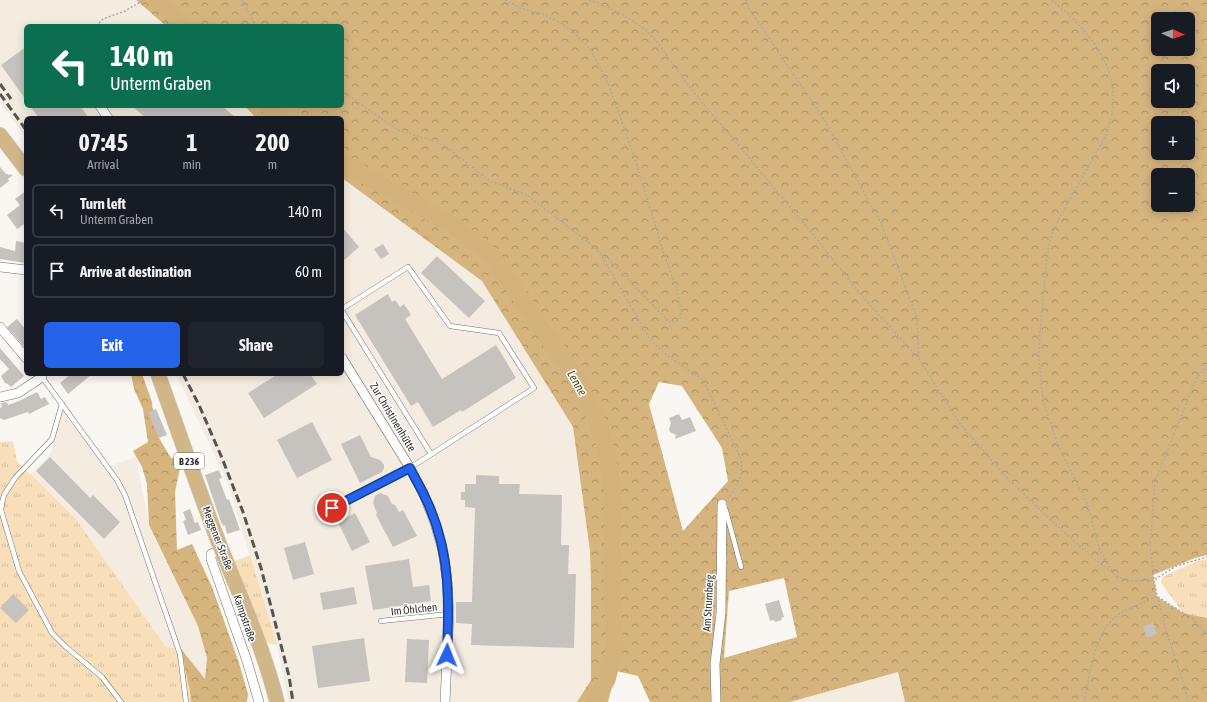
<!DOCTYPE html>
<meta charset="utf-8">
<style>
:root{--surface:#171b24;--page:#20242c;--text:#f1f3f6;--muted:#9ea1a6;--line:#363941;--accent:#2563eb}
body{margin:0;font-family:"Asap Condensed",sans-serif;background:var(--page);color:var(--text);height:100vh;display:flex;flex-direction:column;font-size:15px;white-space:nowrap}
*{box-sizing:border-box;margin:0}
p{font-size:13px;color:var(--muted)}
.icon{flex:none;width:22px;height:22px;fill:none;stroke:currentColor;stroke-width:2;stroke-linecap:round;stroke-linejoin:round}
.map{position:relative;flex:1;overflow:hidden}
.sheet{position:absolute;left:24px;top:116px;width:320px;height:260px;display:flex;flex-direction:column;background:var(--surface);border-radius:6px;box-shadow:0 2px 10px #0003}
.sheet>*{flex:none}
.guide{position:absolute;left:24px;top:24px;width:320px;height:84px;border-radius:6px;box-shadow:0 2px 10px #0003;background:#0b6e4f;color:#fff;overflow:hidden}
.needle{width:26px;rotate:93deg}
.buttons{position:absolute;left:1151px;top:12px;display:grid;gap:8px}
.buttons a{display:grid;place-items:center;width:44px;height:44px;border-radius:6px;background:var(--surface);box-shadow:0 2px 10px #0003;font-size:20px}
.pin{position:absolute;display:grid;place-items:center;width:34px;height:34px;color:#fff;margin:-17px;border:2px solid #fff;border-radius:50%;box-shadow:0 1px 4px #0007}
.me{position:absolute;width:44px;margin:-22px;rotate:2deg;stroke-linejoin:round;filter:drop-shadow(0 0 3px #0008)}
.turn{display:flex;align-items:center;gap:14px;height:84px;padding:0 20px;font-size:18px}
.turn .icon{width:52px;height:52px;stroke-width:2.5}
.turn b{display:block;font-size:28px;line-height:34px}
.eta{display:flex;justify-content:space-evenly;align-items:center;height:68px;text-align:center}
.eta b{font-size:24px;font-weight:700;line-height:28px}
.button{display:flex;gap:8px;margin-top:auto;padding:8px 20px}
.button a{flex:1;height:46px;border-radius:6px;background:var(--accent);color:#fff;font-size:16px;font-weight:700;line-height:46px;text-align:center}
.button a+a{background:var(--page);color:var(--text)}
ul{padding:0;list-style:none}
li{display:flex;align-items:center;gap:12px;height:54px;margin:0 8px 6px;padding:0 12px;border:2px solid var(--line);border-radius:6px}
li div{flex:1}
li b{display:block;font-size:15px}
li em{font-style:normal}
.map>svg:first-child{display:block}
.built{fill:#f4ece0}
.grass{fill:url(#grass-tufts)}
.forest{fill:url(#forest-crowns);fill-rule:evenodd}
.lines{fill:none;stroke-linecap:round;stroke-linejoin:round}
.river{stroke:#d4b27c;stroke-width:17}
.building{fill:#c6c2bd}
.service-casing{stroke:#75726e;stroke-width:5.5}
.minor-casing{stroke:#75726e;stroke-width:10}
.primary-casing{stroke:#d5d5d5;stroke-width:16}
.path{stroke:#aca9a6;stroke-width:1.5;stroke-dasharray:2 2;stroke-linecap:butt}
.service{stroke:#fff;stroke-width:4.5}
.minor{stroke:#fff;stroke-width:9}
.primary{stroke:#d1b68a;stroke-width:15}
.rail{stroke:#565452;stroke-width:3;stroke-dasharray:8 4;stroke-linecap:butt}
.route-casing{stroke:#184099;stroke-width:10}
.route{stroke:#2563eb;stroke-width:7}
.labels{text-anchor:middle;stroke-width:3;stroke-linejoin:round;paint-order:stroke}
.shield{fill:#fff;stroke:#6d6c6b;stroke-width:1}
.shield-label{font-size:10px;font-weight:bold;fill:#2e2d2b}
.street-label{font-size:11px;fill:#2e2d2b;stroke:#fff}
.water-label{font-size:12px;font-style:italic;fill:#5b4319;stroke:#fff}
</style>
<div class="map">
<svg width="1207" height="702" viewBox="0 0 1207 702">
<defs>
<pattern id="grass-tufts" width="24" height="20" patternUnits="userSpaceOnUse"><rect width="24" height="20" fill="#f8dfb9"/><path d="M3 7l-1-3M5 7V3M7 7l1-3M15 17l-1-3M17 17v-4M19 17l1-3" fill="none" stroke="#d5c09f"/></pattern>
<pattern id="forest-crowns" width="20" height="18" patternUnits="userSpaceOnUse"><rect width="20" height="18" fill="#d6b47e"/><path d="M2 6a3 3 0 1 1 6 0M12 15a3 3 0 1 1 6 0" fill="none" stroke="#ae9367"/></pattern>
</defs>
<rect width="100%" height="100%" fill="#faf6f1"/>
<g class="built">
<path d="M 0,0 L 136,0 L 166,26 L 26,26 L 26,106 L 245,106 L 256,118 L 26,118 L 26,138 L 0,102 Z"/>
<path d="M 342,178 L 482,281 L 573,427 L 590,551 L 591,585 L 591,680 L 577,702 L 288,702 L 277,645 L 227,481 L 176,374 L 342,374 Z"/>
<path d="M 65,401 L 107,467 L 136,457 L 149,526 L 198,626 L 207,658 L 205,679 L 181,649 L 166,647 L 76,519 L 30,475 L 51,453 Z"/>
<path d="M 898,672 L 905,702 L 790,702 Z"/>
</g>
<g class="grass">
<path d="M 13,441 L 17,461 L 76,519 L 166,647 L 181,649 L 190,692 L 191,702 L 0,702 L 0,442 Z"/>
<path d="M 250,555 L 277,645 L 266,642 L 235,561 Z"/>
<path d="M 1207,559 L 1207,618 L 1183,613 L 1161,583 L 1162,577 L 1197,561 Z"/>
</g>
<g class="forest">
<path d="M 136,0 L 1207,0 L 1207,555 L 1195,558 L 1153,575 L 1157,597 L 1183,613 L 1207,618 L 1207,702 L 905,702 L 898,672 L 790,702 L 719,702 L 718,679 L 727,556 L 719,556 L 712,678 L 713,702 L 650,702 L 638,676 L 616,671 L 608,702 L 577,702 L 591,680 L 591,585 L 590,551 L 573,427 L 482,281 L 342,178 L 342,118 L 256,118 L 245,106 L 342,106 L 342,26 L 166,26 ZM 1158,19 L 1188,19 L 1188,49 L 1158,49 ZM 1158,71 L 1188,71 L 1188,101 L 1158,101 ZM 1158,123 L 1188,123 L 1188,153 L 1158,153 ZM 1158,175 L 1188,175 L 1188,205 L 1158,205 ZM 659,382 L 682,386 L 722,448 L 728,481 L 683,531 L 649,404 ZM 784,578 L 797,637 L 724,658 L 729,591 Z"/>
<path d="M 131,374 L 142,374 L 152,402 L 153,413 L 159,438 L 171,458 L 176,458 L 180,468 L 175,492 L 177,550 L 192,544 L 212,587 L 239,663 L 248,694 L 247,702 L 191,702 L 190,692 L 181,649 L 205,679 L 207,658 L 198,626 L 149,525 L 147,484 L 142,467 L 133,451 L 148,442 L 143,409 L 134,389 Z"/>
</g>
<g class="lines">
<g class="river">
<path d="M 158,0 L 185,26"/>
<path d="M 268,106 L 282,118"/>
<path d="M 342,162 L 455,227 L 491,255 L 579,382 L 599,426 L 608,457 L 613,494 L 612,590 L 615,648 L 607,680 L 594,702"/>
</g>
</g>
<g class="building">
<path d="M 26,47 L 26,100 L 1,65 Z"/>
<path d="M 30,106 L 80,106 L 89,118 L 39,118 Z"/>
<path d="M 132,106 L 222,106 L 236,118 L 146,118 Z"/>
<path d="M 0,167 L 6,174 L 13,175 L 8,179 L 9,181 L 0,188 Z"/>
<path d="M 26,191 L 26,223 L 17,229 L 7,215 L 20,205 L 15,199 Z"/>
<path d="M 342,227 L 359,247 L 342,262 Z"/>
<path d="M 16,241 L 26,243 L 26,263 L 0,259 L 0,247 L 15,251 Z"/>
<path d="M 383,244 L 389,254 L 381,259 L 374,249 Z"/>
<path d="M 437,256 L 485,301 L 469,318 L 421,273 Z"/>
<path d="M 388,294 L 392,302 L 395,300 L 400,307 L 404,304 L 411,315 L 405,319 L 442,379 L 496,345 L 516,378 L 462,412 L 461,410 L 433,427 L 418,402 L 411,406 L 355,315 Z"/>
<path d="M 17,319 L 26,330 L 26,349 L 7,327 Z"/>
<path d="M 0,348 L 24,376 L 11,387 L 8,384 L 5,383 L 1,376 L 9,369 L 0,359 Z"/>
<path d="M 71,374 L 92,374 L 68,394 L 60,383 Z"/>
<path d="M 278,374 L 310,374 L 317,384 L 264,418 L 248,393 Z"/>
<path d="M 37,392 L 41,399 L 45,397 L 49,404 L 29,414 L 28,412 L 4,420 L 0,418 L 0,408 L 2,407 L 1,403 L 7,402 L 8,405 L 19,401 Z"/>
<path d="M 156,409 L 167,435 L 159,438 L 148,412 Z"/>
<path d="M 679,414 L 682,420 L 690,417 L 696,431 L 675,439 L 676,435 L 670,432 L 669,429 L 671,423 L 669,418 Z"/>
<path d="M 312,422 L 332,460 L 297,478 L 277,440 Z"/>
<path d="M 360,435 L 371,457 L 380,460 L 384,465 L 384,468 L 382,472 L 360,483 L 341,444 Z"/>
<path d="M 50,457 L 90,498 L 93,495 L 120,522 L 104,539 L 36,471 Z"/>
<path d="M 219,470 L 222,478 L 219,479 L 227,500 L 229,499 L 240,530 L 227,534 L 225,525 L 223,526 L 221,522 L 205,475 Z"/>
<path d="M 476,475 L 499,476 L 499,484 L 520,484 L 519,494 L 562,495 L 561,545 L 569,545 L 568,574 L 576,574 L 574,648 L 471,645 L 472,624 L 456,623 L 456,602 L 472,602 L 475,508 L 465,507 L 465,500 L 461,500 L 461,492 L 465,492 L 465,484 L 476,484 Z"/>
<path d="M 380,493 L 388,496 L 392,504 L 395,505 L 399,512 L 403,510 L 417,536 L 393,547 L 376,515 L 377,513 L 373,503 L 375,496 Z"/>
<path d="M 190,509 L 195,523 L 198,522 L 201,530 L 188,535 L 183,521 L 186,520 L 183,512 Z"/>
<path d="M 355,513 L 370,542 L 352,551 L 338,522 Z"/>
<path d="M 305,542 L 314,574 L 293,580 L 284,548 Z"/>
<path d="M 409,559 L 413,587 L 429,585 L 431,601 L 373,610 L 365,566 Z"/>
<path d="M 354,587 L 357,604 L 323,610 L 320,593 Z"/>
<path d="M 13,594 L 29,610 L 16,623 L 0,608 Z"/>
<path d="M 779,600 L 784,617 L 781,618 L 782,620 L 775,622 L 774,620 L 770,621 L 765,604 Z"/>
<path d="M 1153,623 L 1157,634 L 1147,638 L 1143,626 Z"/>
<path d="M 364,638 L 370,681 L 318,688 L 312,646 Z"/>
<path d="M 407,639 L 429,640 L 427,683 L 405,682 Z"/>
</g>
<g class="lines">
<defs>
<g id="service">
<path d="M 342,311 L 431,454"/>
<path d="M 42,377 L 117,480 L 125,495 L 180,654 L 186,702"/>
<path d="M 62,404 L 52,439 L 15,478 L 4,495 L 2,503 L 1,510 L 19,571 L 52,633 L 66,647 L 102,677 L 121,702"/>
<path d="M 724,507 L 726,511 L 741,567"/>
<path d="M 319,515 L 410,468 L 534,388 L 499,333 L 450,326 L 408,267 L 342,309"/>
<path d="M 381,621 L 449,614"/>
</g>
<g id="minor">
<path d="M 100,106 L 108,118"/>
<path d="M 0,267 L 26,270"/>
<path d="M 0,327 L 26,358"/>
<path d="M 342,358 L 410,468 L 424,495 L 435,523 L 443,551 L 447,579 L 449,614 L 445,702"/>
<path d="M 0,397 L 18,393 L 42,377 L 40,374"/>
<path d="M 221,549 L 211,554 L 211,559 L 247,661 L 259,702"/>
<path d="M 716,702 L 715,664 L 721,613 L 722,504"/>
</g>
<g id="primary">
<path d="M 0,135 L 26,169"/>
<path d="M 158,374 C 179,433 199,492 222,551 C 242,600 264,650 277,702"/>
</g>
</defs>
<use href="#service" class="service-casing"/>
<use href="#minor" class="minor-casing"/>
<use href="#primary" class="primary-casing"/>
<g class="path">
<path d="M 242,0 L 256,26"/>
<path d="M 505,0 L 520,8 L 542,14 L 559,22 L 573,31 L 591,50 L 609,85 L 635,159 L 663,251 L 676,287 L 681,310 L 680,318 L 676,322 L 669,322 L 608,258 L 601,255"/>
<path d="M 589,0 L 601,4 L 625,16 L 645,29 L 658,43 L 687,84 L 811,232 L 863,297 L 919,359 L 960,424 L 1007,478 L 1057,526 L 1093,558 L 1118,577 L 1127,581 L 1154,580 L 1176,566 L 1207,557"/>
<path d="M 746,0 L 750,10 L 825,121 L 882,225 L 917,318 L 919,357"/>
<path d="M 1052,0 C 1060,8 1070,14 1077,23 C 1111,58 1124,95 1103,141 L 1061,215 L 1052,234 L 1048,249 L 1044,288 L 1040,331 L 1039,358 L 1041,385 L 1044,403 L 1050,422 L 1059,447 L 1087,503 L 1100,551 L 1112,571"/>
<path d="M 96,26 L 103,19 L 125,11 L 144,0"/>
<path d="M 342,91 L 398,130 L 437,142 L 453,152 L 490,181 L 527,195 L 593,246 L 601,255 L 651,341 L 669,357 L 696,375 L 703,380 L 707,388 L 741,459 C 743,474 738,487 728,498"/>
<path d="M 1158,597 L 1193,619 L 1207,635"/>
<path d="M 1084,702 C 1090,674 1093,633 1118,615 C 1127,608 1146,602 1157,596"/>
<path d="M 1188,702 L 1182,678 L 1167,634 L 1157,596 L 1154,580 L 1150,547 L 1155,481 L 1197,377 L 1207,367"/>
</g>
<use href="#service" class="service"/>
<use href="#minor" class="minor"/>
<use href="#primary" class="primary"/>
<g class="rail">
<path d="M 0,84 L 11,99"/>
<path d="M 0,94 L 26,130"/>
<path d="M 183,374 L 199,405 L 222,458 L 243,512 L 261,568 L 289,676 L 293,702"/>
</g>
</g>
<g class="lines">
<defs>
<path id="route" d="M 332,508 L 410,468 C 414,477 420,486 424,495 C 437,521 445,552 447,581 C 449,606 448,630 447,655"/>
</defs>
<use href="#route" class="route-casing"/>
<use href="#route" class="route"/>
</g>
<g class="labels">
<rect class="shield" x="174" y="453" width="30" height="16" rx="3"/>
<g class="shield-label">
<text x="189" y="465">B 236</text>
</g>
<g class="street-label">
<text transform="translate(393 417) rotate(59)" y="4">Zur Christinenhütte</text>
<text transform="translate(218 538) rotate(69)" y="4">Meggener Straße</text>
<text transform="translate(708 603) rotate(-87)" y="4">Am Strumberg</text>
<text transform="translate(414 609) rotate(-6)" y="4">Im Öhlchen</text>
<text transform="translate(245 618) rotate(71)" y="4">Kampstraße</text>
</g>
<g class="water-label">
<text transform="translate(577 383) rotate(60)" y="4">Lenne</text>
</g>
</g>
</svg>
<div class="buttons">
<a><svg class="needle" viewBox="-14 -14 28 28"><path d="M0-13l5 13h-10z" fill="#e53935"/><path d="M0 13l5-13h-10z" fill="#9ea1a6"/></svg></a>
<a><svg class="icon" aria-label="sound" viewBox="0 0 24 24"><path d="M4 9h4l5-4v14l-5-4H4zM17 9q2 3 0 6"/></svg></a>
<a>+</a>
<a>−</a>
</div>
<div class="pin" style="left:332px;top:508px;background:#d93025"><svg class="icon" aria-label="arrive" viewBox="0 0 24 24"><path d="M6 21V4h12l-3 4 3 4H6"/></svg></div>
<svg class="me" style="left:447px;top:655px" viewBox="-20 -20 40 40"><path d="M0-17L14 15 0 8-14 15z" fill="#2563eb" stroke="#fff" stroke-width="4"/></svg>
<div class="guide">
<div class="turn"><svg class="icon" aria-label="left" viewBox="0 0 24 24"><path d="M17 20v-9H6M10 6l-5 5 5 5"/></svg><div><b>140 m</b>Unterm Graben</div></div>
</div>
<section class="sheet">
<div class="eta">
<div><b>07:45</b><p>Arrival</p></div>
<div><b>1</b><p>min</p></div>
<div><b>200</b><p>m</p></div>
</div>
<ul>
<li><svg class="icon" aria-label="left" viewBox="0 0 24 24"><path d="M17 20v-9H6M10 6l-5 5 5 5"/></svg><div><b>Turn left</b><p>Unterm Graben</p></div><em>140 m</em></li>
<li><svg class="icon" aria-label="arrive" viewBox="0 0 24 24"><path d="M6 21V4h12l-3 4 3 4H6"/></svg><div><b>Arrive at destination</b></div><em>60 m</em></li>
</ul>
<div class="button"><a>Exit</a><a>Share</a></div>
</section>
</div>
